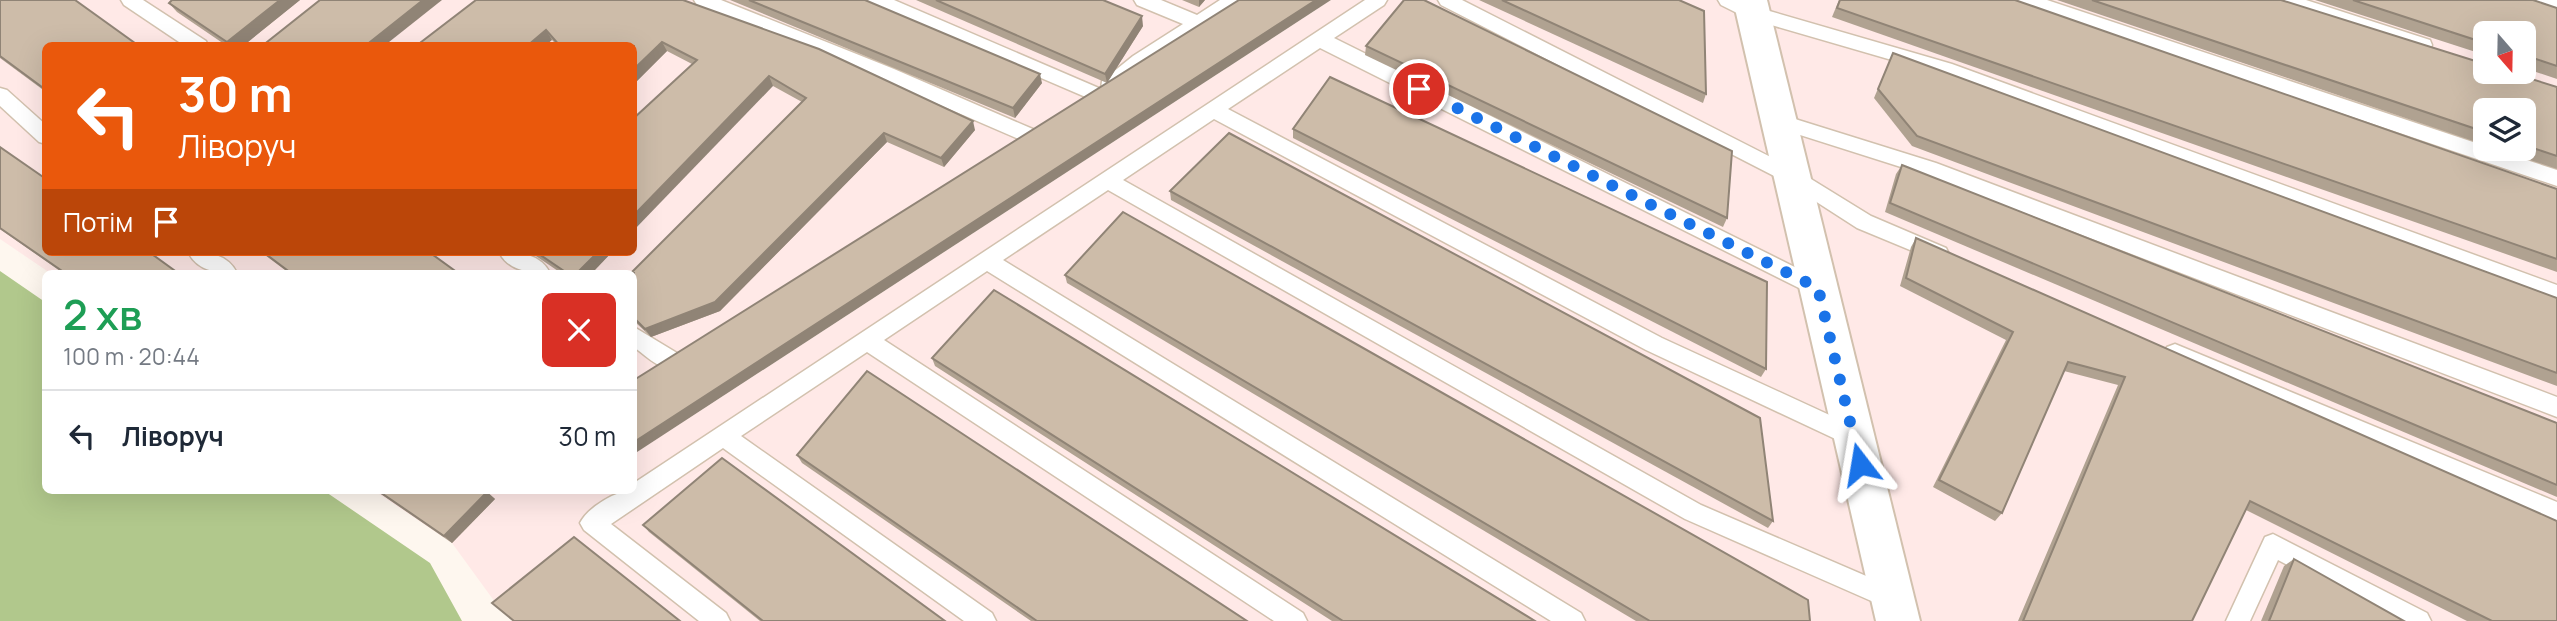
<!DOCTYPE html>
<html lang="uk">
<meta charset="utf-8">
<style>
:root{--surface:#fff;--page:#f2f2f3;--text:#1f2937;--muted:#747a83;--line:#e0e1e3}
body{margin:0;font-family:Manrope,sans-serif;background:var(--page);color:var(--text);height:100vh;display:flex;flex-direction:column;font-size:26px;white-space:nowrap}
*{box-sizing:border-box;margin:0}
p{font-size:23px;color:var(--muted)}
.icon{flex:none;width:38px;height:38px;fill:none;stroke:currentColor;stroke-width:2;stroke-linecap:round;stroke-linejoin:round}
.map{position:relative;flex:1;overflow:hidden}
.sheet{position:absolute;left:42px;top:270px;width:595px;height:224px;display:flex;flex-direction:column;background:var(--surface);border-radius:10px;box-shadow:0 7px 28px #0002}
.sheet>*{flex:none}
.banner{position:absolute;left:42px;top:42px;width:595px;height:214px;border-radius:10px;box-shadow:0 7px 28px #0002;background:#ea580c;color:#fff;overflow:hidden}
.needle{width:46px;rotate:160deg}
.controls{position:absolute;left:2473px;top:21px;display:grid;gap:14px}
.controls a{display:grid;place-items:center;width:63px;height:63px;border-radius:10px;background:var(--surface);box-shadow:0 7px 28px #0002;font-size:35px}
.pin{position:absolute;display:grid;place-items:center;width:60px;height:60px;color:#fff;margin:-30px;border:4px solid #fff;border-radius:50%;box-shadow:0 2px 7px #0007}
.me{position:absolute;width:77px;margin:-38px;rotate:346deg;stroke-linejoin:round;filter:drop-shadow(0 0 5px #0008)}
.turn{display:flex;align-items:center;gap:24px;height:147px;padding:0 21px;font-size:32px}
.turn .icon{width:91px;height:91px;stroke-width:2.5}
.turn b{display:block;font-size:49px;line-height:60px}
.then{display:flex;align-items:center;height:66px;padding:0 21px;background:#0003;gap:14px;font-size:26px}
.round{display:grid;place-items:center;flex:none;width:74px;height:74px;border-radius:10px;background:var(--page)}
.summary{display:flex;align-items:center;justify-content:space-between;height:119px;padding:0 21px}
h1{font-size:42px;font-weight:600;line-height:52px;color:#1e9e55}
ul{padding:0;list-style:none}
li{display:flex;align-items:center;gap:21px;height:91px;padding:0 21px;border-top:2px solid var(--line)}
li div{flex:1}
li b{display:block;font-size:26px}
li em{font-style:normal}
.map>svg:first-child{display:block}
.industrial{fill:#ffe9e7;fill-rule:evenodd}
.forest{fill:#b1c88c}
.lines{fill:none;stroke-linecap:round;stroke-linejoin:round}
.lane-casing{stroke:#d2c1ae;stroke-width:3}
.street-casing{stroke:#d2c1ae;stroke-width:4}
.lane{fill:#fff;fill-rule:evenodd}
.street{fill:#fff;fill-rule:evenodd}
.wall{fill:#b0a291}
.shaded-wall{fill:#908476}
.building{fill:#cdbca9;stroke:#908476;stroke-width:2}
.route{stroke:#1a73e8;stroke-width:12;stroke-dasharray:0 21.6}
</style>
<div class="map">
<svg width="2557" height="621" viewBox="0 0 2557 621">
<rect width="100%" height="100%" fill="#fef7ef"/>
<path class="industrial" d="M 0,0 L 1322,0 L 654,441 L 1331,0 L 2557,0 L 2557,621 L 514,621 L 500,609 L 452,543 L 373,490 L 634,490 L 634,273 L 50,273 L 0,239 ZM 2485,33 L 2524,33 L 2524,72 L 2485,72 ZM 46,46 L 634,46 L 634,252 L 46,252 ZM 2485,110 L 2524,110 L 2524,149 L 2485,149 Z"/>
<path class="forest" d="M 0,271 L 45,302 L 46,490 L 323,490 L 430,563 L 462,621 L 0,621 Z"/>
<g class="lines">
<defs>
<g id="lane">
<path d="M 121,0 L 143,0 L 206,41 L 208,46 L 185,46 L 124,5 Z"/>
<path d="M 694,0 L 721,0 L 894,69 L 1035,130 L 1038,135 L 1035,140 L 1028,142 L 1021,140 L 880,79 L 697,5 Z"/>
<path d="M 868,0 L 894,0 L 1101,89 L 1102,81 L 1133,56 L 1183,24 L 1137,5 L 1134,0 L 1161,0 L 1197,15 L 1220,0 L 1243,0 L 1240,5 L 1147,66 L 1116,91 L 1103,91 L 1102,99 L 1095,101 L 871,5 Z"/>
<path d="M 1365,0 L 1387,0 L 1384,5 L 1334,38 L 1825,282 L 1828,288 L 1825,294 L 1818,297 L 1811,294 L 1320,48 L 1228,109 L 1662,338 L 1862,430 L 1865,437 L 1862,444 L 1854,447 L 1846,444 L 1646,350 L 1214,119 L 1123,180 L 1701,505 L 1901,591 L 1905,599 L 1901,607 L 1893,610 L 1885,607 L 1685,519 L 1108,190 L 1003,260 L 1581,613 L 1585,621 L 1551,621 L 987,271 L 884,340 L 1303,613 L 1307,621 L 1274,621 L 867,352 L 741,436 L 992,613 L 996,621 L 964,621 L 723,448 L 611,524 L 726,613 L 730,621 L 699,621 L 584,530 L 580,523 C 588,507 617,490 634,490 L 634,483 Z"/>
<path d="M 1438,0 L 1462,0 L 1798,171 L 1871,216 L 1946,248 L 1949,254 L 1946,260 L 1939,262 L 1857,228 L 1784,181 L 1441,5 Z"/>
<path d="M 1718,0 L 1743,0 L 1759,8 L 1952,64 L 2557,285 L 2557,303 L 1940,74 L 1747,18 L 1721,5 Z"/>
<path d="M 2018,0 L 2047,0 L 2485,146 L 2485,149 L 2493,149 L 2557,170 L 2557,186 L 2021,5 Z"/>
<path d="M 2276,0 L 2306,0 L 2430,40 L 2432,45 L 2430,50 L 2423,52 L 2279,5 Z"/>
<path d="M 2536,0 L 2557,0 L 2557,11 L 2539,5 Z"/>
<path d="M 0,88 L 7,90 L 46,125 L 46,144 L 39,142 L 0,106 Z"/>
<path d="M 1779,114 L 1936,163 L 2557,397 L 2557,417 L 1923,174 L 1772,126 L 1769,121 L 1772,116 Z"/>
<path d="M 188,252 C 207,252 227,253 237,273 C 218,273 198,272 188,252 Z"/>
<path d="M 499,252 C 518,252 540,253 550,273 C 531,273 509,272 499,252 Z"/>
<path d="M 634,327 L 677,353 L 680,360 L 677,367 C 661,372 646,356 634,347 Z"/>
<path d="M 2175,344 L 2557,502 L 2557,524 L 2167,359 L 2164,353 L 2167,347 Z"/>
<path d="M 2273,534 L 2427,613 L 2431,621 L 2395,621 L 2278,560 L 2250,621 L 2226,621 L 2265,537 Z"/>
</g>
<path id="street" d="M 1733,0 L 1767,0 L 1920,621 L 1876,621 Z"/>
</defs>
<use href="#lane" class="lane-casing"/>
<use href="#street" class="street-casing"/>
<use href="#lane" class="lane"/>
<use href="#street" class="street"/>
</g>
<g class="wall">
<path d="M 0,0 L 46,46 L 46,92 L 0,58 Z"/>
<path d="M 172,0 L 300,0 L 243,46 L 227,46 L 177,12 L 169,3 Z"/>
<path d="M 476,0 L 683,0 L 975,130 L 944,167 L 887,142 L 720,311 L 651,337 L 634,321 L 634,273 L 802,102 L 773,86 L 692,64 L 667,51 L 634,84 L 634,46 L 558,46 L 552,40 Z"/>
<path d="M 730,0 L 865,0 L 1042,83 L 1015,118 Z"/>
<path d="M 916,0 L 1103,0 L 1143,26 L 1107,83 Z"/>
<path d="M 1182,0 L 1205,0 L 1199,7 Z"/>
<path d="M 1479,0 L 1679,0 L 1706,94 L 1703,103 Z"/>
<path d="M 1839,0 L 2557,189 L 2557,272 L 1832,17 Z"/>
<path d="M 2057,0 L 2281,0 L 2557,87 L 2557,169 L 2497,149 L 2524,149 L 2524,110 L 2485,110 L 2485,145 Z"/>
<path d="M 2315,0 L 2533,0 L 2557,8 L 2557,79 L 2524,68 L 2524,33 L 2485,33 L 2485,55 Z"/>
<path d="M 1366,46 L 1727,218 L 1723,227 L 1365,55 Z"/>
<path d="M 1893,53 L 2557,298 L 2557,386 L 1912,146 L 1874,98 Z"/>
<path d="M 1293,129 L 1766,369 L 1761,377 L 1293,138 Z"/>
<path d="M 0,147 L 178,273 L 63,273 L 0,229 Z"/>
<path d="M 1902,165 L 2557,423 L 2557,497 L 1885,212 L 1896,174 Z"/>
<path d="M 1170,191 L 1773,521 L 1768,528 L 1171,200 Z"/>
<path d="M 1916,238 L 2557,621 L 2467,621 L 2246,510 L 2192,621 L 2018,621 L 2118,385 L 2064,371 L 2002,513 L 1995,521 L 1933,487 L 2006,340 L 1900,286 L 1911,247 Z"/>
<path d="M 261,252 L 429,252 L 458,273 L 289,273 Z"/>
<path d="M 530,252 L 612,252 L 592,273 L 561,273 Z"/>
<path d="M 1065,275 L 1810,621 L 1636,621 L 1067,283 Z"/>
<path d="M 932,358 L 1535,621 L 1332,621 L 935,366 Z"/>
<path d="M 797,455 L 1247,621 L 1031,621 L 802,463 Z"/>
<path d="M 375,490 L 485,490 L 495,499 L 452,543 Z"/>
<path d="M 643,525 L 945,621 L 760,621 L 649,532 Z"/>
<path d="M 2294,559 L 2404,621 L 2261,621 L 2284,566 Z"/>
</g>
<g class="shaded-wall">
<path d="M 280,0 L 300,0 L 243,46 L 230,46 L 227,42 Z"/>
<path d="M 423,0 L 442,0 L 384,46 L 365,46 Z"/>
<path d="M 1199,0 L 1205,0 L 1199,7 Z"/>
<path d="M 1316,0 L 1331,0 L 634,454 L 634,442 Z"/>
<path d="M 1142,16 L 1143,26 L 1107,83 L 1105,74 Z"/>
<path d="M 546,30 L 552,40 L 545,46 L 527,46 Z"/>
<path d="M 662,42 L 667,51 L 634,84 L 634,69 Z"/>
<path d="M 1040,74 L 1042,83 L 1015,118 L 1013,108 Z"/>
<path d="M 769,76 L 773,86 L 634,230 L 634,215 Z"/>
<path d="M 973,121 L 975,130 L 944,167 L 941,158 Z"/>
<path d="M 884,133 L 887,142 L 720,311 L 651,337 L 645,329 Z"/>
<path d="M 598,252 L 612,252 L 592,273 L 577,273 Z"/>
<path d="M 487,492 L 495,499 L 452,543 L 444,536 Z"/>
</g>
<g class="building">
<path d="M 0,0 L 75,0 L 139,46 L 46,46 L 46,90 L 0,56 Z"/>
<path d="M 172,0 L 280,0 L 227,42 L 169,3 Z"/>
<path d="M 320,0 L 423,0 L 365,46 L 262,46 Z"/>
<path d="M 476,0 L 683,0 L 819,49 L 973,121 L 941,158 L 884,133 L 715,302 L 645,329 L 634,318 L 634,273 L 631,273 L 806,98 L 769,76 L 634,215 L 634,118 L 697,60 L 662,42 L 634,69 L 634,46 L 560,46 L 546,30 L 527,46 L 416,46 Z"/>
<path d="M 749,0 L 865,0 L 1040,74 L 1013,108 Z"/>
<path d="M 936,0 L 1103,0 L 1142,16 L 1105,74 Z"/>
<path d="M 1239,0 L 1316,0 L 634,442 L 634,380 Z"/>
<path d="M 1404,0 L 1424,0 L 1732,151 L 1727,218 L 1366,46 Z"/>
<path d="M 1502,0 L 1679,0 L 1704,11 L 1706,94 Z"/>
<path d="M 1840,0 L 2015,0 L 2557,189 L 2557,259 L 1837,8 Z"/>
<path d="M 2092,0 L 2281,0 L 2485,64 L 2485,72 L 2509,72 L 2557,87 L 2557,156 L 2524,145 L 2524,110 L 2485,110 L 2485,132 Z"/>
<path d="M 2353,0 L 2533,0 L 2557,8 L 2557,66 L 2524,55 L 2524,33 L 2485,33 L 2485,43 Z"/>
<path d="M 1893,53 L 2557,298 L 2557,373 L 1917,136 L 1878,89 Z"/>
<path d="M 1330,77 L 1767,282 L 1766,369 L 1293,129 Z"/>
<path d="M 1229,133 L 1760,418 L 1773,521 L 1170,191 Z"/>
<path d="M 0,147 L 46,179 L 46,252 L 149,252 L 178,273 L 65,273 L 0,228 Z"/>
<path d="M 1902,165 L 2557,423 L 2557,485 L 1890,203 Z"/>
<path d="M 1123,212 L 1808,600 L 1810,621 L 1650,621 L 1065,275 Z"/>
<path d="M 1916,238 L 2557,521 L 2557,621 L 2492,621 L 2250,501 L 2192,621 L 2023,621 L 2125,377 L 2068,362 L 2002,513 L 1939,480 L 2013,332 L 1906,278 Z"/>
<path d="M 263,252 L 429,252 L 458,273 L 291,273 Z"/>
<path d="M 536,252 L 598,252 L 577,273 L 567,273 Z"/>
<path d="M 994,290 L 1535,621 L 1343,621 L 932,358 Z"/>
<path d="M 867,371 L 1247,621 L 1037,621 L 797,455 Z"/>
<path d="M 722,458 L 945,621 L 763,621 L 643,525 Z"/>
<path d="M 377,490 L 485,490 L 487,492 L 444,536 Z"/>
<path d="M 574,537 L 680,621 L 514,621 L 492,603 Z"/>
<path d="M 2294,559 L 2404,621 L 2269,621 Z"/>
</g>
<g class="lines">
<path class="route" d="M 1419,89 L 1818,288 L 1860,464"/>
</g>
</svg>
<div class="controls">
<a><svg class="needle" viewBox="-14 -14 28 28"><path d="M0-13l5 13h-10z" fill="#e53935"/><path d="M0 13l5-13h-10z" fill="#747a83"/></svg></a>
<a><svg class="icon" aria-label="layers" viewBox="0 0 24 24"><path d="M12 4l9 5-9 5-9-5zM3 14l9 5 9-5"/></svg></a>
</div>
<div class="pin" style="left:1419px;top:89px;background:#d93025"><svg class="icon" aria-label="arrive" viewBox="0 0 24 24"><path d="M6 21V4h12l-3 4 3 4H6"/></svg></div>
<svg class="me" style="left:1860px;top:464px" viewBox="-20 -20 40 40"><path d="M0-17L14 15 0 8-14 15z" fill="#1a73e8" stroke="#fff" stroke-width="4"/></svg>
<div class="banner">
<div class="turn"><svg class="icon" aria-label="left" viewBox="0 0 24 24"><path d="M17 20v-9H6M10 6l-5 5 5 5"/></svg><div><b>30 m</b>Ліворуч</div></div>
<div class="then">Потім<svg class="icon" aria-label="arrive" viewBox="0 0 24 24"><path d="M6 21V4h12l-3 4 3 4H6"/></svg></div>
</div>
<section class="sheet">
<div class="summary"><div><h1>2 хв</h1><p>100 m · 20:44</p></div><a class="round" style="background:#d93025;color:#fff"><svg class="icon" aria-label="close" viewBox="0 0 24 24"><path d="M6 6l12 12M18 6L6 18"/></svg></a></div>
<ul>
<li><svg class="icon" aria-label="left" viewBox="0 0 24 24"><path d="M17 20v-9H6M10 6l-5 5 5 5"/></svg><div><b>Ліворуч</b></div><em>30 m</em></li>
</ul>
</section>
</div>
